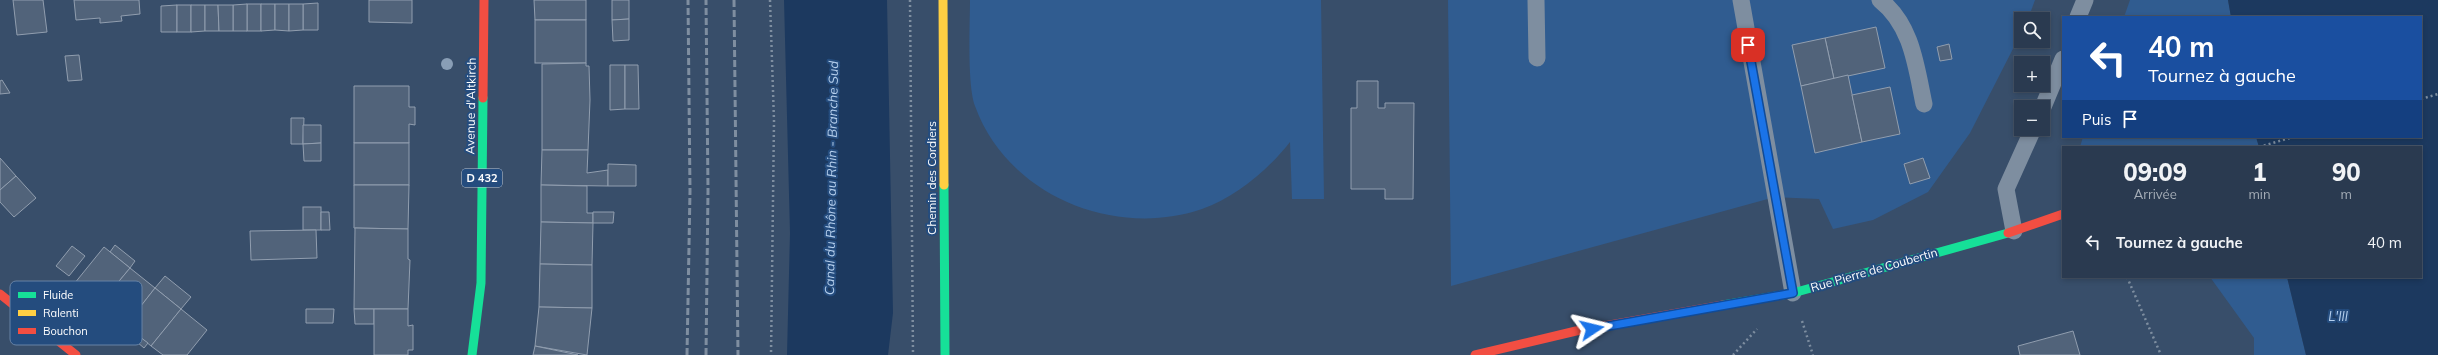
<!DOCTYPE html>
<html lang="fr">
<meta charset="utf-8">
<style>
:root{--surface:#2a3a50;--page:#36455a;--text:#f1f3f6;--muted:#a5adb7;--line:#465467}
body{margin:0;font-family:Mulish,sans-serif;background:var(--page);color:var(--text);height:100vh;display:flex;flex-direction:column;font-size:15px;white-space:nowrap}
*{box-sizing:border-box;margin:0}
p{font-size:13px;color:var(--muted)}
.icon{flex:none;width:22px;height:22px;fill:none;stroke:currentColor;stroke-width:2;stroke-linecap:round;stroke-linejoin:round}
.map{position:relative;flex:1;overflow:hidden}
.details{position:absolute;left:2062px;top:146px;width:360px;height:132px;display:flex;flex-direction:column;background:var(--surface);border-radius:0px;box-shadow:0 2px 6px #0003,0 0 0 1px var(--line)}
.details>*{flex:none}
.banner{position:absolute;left:2062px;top:16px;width:360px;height:122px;border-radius:0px;box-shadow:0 2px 6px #0003,0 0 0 1px var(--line);background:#1a4fa0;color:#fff;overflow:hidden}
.fabs{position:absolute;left:2014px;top:12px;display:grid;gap:8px}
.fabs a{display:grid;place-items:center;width:36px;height:36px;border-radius:0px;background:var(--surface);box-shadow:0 2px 6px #0003,0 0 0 1px var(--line);font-size:20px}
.pin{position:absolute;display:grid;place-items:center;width:34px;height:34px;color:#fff;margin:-17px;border-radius:8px;box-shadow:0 2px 6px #0006}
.me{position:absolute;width:44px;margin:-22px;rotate:80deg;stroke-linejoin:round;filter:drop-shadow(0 0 3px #0008)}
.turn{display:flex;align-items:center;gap:14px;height:84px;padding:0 20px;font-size:18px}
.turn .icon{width:52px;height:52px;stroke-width:2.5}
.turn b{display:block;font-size:28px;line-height:34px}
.then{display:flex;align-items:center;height:38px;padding:0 20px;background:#0003;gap:8px;font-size:15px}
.eta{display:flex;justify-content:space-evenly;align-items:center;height:68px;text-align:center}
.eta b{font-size:24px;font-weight:800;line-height:28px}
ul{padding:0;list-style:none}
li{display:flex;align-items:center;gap:12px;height:56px;padding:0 20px}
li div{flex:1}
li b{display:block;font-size:15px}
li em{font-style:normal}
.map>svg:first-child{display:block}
.green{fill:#305c90}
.water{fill:#1c395f}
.building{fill:#51637a;stroke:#919eaf}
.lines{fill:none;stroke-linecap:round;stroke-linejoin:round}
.path{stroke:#7e8ea0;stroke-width:2.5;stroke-dasharray:2 3;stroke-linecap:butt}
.lane{stroke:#7e8ea0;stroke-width:17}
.fast{stroke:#16e098;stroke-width:9}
.slow{stroke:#ffcf43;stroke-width:9}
.jam{stroke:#f24e42;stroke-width:9}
.rail{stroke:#7f8ea0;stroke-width:3;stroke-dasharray:7 3;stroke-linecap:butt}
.tree{fill:#899eb6}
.route-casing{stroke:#114b97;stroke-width:10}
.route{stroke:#1a73e8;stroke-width:7}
.labels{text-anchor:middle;stroke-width:4;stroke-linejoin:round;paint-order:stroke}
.shield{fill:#244c7e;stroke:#bdc9d8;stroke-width:1}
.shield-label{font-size:11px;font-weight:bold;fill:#fff}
.street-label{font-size:12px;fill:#fff;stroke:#244c7e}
.water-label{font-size:13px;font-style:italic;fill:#b5cfed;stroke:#244c7e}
.key{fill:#244c7e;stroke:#6682a5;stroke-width:1}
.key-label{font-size:11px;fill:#fff}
</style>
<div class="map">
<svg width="2438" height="355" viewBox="0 0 2438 355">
<rect width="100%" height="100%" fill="#384e6a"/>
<g class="green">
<path d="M 970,0 L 1321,0 L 1324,199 L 1292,199 L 1290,142 C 1268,170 1236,197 1202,209 C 1114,239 1007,195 975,106 C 967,84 970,25 970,0 Z"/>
<path d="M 1448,0 L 2035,0 L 2028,19 L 2021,19 L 2021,33 L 1970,133 L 1928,192 L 1873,220 L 1833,229 L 1819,199 L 1775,197 L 1451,286 Z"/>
<path d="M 2130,0 L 2228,0 L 2231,17 L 2124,17 Z"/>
<path d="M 2083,137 L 2256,137 L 2259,147 L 2080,147 Z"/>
<path d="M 2210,277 L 2287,277 L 2306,355 L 2254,355 L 2254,338 Z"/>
</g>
<g class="water">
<path d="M 784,0 L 887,0 L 893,313 L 888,355 L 787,355 L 790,233 Z"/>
<path d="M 2228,0 L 2438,0 L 2438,355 L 2306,355 L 2287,277 L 2421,277 L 2421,147 L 2259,147 L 2256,137 L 2421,137 L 2421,17 L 2231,17 Z"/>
</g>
<g class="building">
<path d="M 13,0 L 43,0 L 47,32 L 17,35 Z"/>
<path d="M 74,0 L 139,0 L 140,14 L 121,16 L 122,21 L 100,23 L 100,18 L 76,20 Z"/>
<path d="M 369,0 L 412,0 L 412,23 L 369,22 Z"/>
<path d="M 534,0 L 586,0 L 586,20 L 535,20 Z"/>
<path d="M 612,0 L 629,0 L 629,19 L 612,20 Z"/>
<path d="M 318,3 L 318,30 L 303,30 L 303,4 Z"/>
<rect x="247" y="4" width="14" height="27"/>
<path d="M 247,4 L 247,31 L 233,31 L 233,5 Z"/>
<path d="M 261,4 L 275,4 L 275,30 L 261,31 Z"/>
<path d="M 275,4 L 289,4 L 289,31 L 275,30 Z"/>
<path d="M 289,4 L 303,4 L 303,30 L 289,31 Z"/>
<path d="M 177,5 L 177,32 L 161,32 L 161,6 Z"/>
<rect x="177" y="5" width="14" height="27"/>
<path d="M 191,5 L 205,5 L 205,31 L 191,32 Z"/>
<path d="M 205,5 L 218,5 L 219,31 L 205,31 Z"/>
<path d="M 218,5 L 233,5 L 233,31 L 219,31 Z"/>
<path d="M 629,19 L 629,40 L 613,41 L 612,20 Z"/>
<rect x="535" y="20" width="51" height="43"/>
<path d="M 1876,27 L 1885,68 L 1834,79 L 1825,38 Z"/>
<path d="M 1825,38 L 1834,79 L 1801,86 L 1792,45 Z"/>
<path d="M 1949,44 L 1952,59 L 1940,61 L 1937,47 Z"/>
<path d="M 79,55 L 82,80 L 68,81 L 65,56 Z"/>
<path d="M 586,63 L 586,66 L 589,66 L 590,100 L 588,150 L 542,150 L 542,64 Z"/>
<path d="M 610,65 L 625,65 L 625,109 L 610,110 Z"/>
<path d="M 625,65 L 638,65 L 639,109 L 625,109 Z"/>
<path d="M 1848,75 L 1862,142 L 1815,153 L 1801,86 Z"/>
<path d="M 2,80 L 10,93 L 0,94 L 0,81 Z"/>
<path d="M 1357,81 L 1378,81 L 1378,108 L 1385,108 L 1385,103 L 1414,103 L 1413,199 L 1385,199 L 1385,189 L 1351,189 L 1351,108 L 1357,108 Z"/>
<path d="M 354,86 L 409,86 L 409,107 L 415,107 L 415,125 L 409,124 L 409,143 L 354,143 Z"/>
<path d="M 1890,87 L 1900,134 L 1862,142 L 1852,95 Z"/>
<path d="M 291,118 L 304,118 L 303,144 L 291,144 Z"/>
<path d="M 303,125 L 321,125 L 321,143 L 303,144 Z"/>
<path d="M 321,143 L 321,161 L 304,161 L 303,144 Z"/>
<rect x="354" y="143" width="55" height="42"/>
<path d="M 542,150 L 588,150 L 587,173 L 608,170 L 608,186 L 541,185 Z"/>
<path d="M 0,158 L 16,176 L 0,190 Z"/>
<path d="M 1923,158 L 1930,178 L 1910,184 L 1904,164 Z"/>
<path d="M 608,164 L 636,165 L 636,186 L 608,186 Z"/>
<path d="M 16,176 L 36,198 L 14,217 L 0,202 L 0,190 Z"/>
<path d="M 354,185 L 409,185 L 408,229 L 354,228 Z"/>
<path d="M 541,185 L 587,186 L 587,213 L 593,213 L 593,223 L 541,222 Z"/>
<rect x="303" y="207" width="18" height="23"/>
<path d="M 321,212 L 329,212 L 330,230 L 321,230 Z"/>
<path d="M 593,212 L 614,212 L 613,223 L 593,223 Z"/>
<path d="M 541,222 L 593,223 L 592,265 L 540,264 Z"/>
<path d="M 355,228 L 408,229 L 408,259 L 410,260 L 408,309 L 354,309 Z"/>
<path d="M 316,230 L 317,258 L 251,260 L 250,231 Z"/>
<path d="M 115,245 L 135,261 L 130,268 L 110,252 Z"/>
<path d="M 72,246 L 85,256 L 69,276 L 56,266 Z"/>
<path d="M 104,247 L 130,268 L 100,304 L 74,284 Z"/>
<path d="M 540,264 L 592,265 L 592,308 L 539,307 Z"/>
<path d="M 130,268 L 155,288 L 126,325 L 100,304 Z"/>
<path d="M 165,276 L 191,297 L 181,309 L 155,288 Z"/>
<path d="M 155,288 L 181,309 L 151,346 L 126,325 Z"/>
<path d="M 539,307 L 592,308 L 587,355 L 535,346 Z"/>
<path d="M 181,309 L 207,330 L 187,355 L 163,355 L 151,346 Z"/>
<path d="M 306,309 L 334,309 L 333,323 L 306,323 Z"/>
<path d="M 354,309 L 374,309 L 374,324 L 355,324 Z"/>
<path d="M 374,309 L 408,309 L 408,326 L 413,325 L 413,350 L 408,350 L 408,355 L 374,355 Z"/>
<path d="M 2073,331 L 2080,355 L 2020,355 L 2018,346 Z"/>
<path d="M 140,337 L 148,343 L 144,348 L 137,342 Z"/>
<path d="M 535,346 L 578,355 L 533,355 Z"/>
</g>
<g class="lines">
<g class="path">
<path d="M 770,0 L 774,121 L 771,355"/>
<path d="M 910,0 L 913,355"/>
<path d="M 2421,99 L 2438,94"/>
<path d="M 2259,147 L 2293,137"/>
<path d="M 2127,277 L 2161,355"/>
<path d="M 1802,321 L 1813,355"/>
<path d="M 1733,355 L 1757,329"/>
</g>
<g class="lane">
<path d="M 1536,0 L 1537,58"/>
<path d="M 1741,0 L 1793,293"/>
<path d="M 1880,0 C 1912,25 1916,66 1924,104"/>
<path d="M 2078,17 L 2085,0"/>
<path d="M 2043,107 L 2063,59"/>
<path d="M 2014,231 L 2006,189 L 2033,129"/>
</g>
<g class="fast">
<path d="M 944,185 L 945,355"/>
<path d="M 1723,305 L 1793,293 L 2008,233"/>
<path d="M 472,355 L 481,283 L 483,98"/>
</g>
<path class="slow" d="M 943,0 L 944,185"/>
<g class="jam">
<path d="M 483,98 L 484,0"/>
<path d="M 2008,233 L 2063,214"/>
<path d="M 0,294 L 76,355"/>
<path d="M 1475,355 L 1576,331 L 1723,305"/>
</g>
<g class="rail">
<path d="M 734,0 L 738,355"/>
<path d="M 687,355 L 690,191 L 688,0"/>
<path d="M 706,355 L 708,190 L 706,0"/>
</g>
</g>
<circle class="tree" cx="447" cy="64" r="6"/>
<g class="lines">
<defs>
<path id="route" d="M 1592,329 L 1793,293 L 1748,45"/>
</defs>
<use href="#route" class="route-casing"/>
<use href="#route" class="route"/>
</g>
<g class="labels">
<rect class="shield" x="462" y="169" width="40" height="18" rx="3"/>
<g class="shield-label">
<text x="482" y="182">D 432</text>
</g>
<g class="street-label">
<text transform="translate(471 106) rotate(-89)" y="4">Avenue d'Altkirch</text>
<text transform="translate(932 178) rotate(-90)" y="4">Chemin des Cordiers</text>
<text transform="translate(1874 270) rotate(-16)" y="4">Rue Pierre de Coubertin</text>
</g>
<g class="water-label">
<text transform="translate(831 178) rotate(-89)" y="5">Canal du Rhône au Rhin - Branche Sud</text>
<text x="2338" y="321">L'Ill</text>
</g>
</g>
<rect x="10" y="281" width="132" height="64" rx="6" class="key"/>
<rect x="18" y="292" width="18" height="6" fill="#16e098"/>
<rect x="18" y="310" width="18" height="6" fill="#ffcf43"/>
<rect x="18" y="328" width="18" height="6" fill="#f24e42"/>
<g class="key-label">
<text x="43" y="299">Fluide</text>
<text x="43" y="317">Ralenti</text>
<text x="43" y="335">Bouchon</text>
</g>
</svg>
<div class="fabs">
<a><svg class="icon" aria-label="search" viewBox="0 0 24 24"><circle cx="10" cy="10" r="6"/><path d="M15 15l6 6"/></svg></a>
<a>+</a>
<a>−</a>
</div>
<div class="pin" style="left:1748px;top:45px;background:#d93025"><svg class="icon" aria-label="arrive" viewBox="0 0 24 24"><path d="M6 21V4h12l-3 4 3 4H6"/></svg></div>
<svg class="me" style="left:1592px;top:329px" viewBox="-20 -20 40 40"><path d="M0-17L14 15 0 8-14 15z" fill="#1a73e8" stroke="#fff" stroke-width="4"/></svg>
<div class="banner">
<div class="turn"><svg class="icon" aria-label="left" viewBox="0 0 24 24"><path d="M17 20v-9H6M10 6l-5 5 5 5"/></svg><div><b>40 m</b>Tournez à gauche</div></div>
<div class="then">Puis<svg class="icon" aria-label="arrive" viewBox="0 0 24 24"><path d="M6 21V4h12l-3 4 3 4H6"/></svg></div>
</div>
<section class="details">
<div class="eta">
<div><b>09:09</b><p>Arrivée</p></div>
<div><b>1</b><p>min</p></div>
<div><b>90</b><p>m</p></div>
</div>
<ul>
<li><svg class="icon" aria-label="left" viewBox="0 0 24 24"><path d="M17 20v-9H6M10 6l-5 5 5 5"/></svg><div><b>Tournez à gauche</b></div><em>40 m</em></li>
</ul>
</section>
</div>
